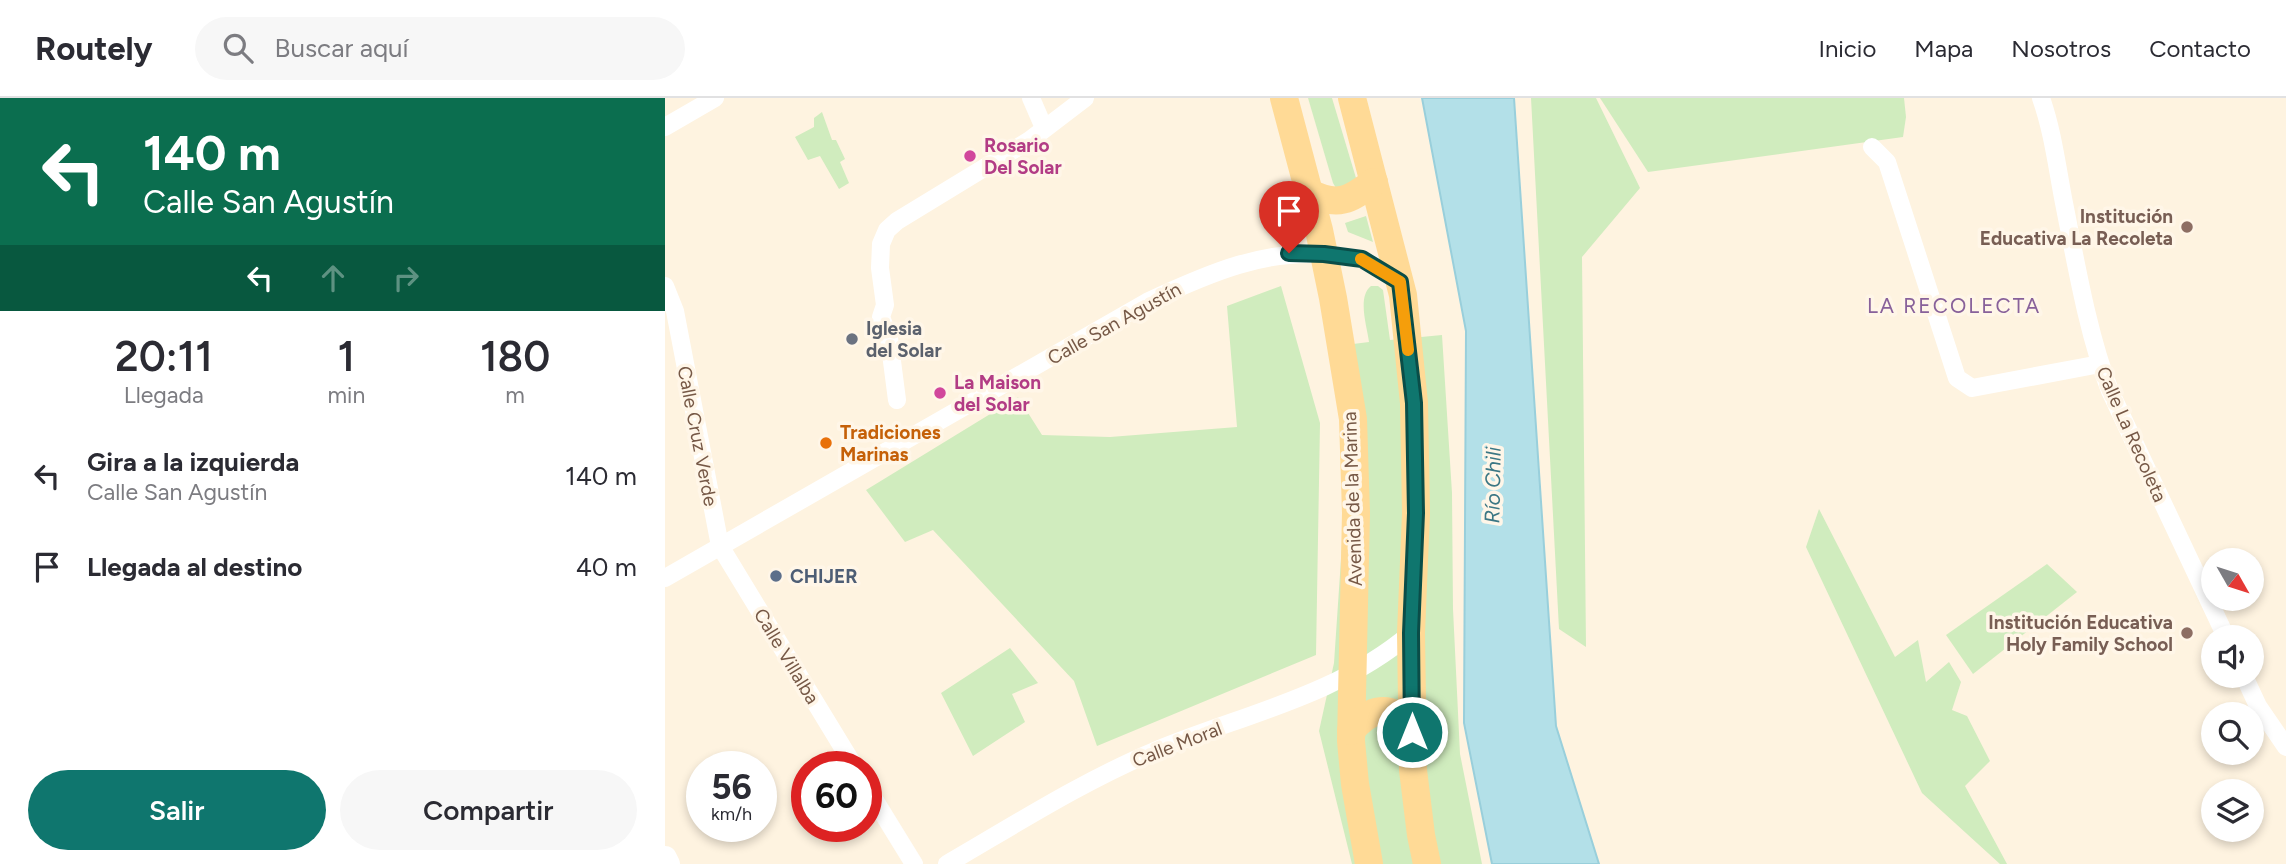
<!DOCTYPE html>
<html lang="es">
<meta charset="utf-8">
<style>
:root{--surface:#fff;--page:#f7f7f7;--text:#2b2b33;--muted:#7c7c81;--line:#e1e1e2;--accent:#0f766e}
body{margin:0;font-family:Figtree,sans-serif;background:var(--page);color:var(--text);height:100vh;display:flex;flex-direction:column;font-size:26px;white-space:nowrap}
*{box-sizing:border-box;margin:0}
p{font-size:23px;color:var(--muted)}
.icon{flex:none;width:38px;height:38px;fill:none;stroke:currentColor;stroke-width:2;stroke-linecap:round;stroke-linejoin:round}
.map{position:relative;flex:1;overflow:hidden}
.panel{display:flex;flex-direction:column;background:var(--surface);width:665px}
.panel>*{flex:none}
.hud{background:#0b6e4f;color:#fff;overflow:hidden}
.needle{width:46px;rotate:129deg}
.tools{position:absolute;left:1536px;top:450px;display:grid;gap:14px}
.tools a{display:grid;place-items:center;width:63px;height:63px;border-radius:50%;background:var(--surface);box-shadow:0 4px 10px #0003;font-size:35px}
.speed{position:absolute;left:21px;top:653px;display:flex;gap:14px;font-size:35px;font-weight:700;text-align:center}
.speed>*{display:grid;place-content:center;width:91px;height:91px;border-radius:50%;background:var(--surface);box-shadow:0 4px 10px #0003;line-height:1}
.speed small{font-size:18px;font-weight:400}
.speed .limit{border:10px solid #d22;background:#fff;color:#111}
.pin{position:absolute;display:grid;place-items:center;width:60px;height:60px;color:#fff;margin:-72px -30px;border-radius:50% 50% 50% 0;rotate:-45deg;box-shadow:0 0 7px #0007}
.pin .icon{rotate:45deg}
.me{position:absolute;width:77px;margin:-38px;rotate:0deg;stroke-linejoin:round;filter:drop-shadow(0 0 5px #0008)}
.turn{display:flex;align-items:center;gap:24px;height:147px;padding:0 28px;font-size:32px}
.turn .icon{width:91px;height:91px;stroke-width:2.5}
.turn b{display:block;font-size:49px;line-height:60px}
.lanes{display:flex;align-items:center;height:66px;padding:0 28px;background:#0003;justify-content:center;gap:35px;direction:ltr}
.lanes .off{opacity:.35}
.eta{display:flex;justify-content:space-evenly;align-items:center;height:119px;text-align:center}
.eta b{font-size:42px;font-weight:600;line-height:49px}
.cta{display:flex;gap:14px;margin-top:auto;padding:14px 28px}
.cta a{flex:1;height:80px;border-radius:42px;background:var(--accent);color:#fff;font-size:28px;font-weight:600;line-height:80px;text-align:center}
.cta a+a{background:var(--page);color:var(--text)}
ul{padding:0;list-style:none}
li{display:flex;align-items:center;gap:21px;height:91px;padding:0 28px}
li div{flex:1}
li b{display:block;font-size:26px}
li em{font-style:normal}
header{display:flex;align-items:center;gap:42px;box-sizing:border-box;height:98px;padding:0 35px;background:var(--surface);border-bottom:2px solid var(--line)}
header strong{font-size:33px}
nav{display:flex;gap:38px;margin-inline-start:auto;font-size:24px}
.search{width:490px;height:63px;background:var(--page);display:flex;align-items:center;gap:18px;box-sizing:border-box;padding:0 24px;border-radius:38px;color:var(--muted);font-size:26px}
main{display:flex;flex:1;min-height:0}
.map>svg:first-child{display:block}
.green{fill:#d0ecbe}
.water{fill:#b3e0e8;stroke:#99cfdb;stroke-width:2}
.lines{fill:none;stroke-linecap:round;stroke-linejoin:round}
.street{stroke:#fff;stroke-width:18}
.secondary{stroke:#fff;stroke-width:24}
.primary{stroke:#ffda96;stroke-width:28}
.route-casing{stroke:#0a4d48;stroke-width:18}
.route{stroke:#0f766e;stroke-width:12}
.slow{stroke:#f59e0b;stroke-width:12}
.hotel-dot{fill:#d1479c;stroke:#fff6e8;stroke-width:2.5}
.education-dot{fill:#8d6e63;stroke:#fff6e8;stroke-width:2.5}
.worship-dot{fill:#6b7280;stroke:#fff6e8;stroke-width:2.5}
.food-dot{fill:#e8710a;stroke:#fff6e8;stroke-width:2.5}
.service-dot{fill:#5c6f8a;stroke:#fff6e8;stroke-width:2.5}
.labels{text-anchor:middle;stroke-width:7;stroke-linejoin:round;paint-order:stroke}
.hotel-label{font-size:19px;font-weight:bold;fill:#b23c85;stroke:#fff6e8;text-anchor:start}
.education-label{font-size:19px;font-weight:bold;fill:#785e54;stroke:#fff6e8;text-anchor:end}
.street-label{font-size:19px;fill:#765846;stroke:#fff6e8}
.worship-label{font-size:19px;font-weight:bold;fill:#5b616d;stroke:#fff6e8;text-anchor:start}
.food-label{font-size:19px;font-weight:bold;fill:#c56008;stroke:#fff6e8;text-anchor:start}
.service-label{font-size:19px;font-weight:bold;fill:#4e5e75;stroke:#fff6e8;text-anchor:start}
.neighbourhood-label{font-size:21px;letter-spacing:2px;fill:#88619a;stroke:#fff6e8}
.water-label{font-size:21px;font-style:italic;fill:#3b7784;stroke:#fff6e8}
</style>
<header>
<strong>Routely</strong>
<div class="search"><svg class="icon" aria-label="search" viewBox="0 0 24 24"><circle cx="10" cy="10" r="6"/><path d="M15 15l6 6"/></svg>Buscar aquí</div>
<nav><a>Inicio</a><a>Mapa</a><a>Nosotros</a><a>Contacto</a></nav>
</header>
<main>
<section class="panel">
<div class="hud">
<div class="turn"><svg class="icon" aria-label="left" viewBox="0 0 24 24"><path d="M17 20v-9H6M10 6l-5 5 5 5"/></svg><div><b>140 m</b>Calle San Agustín</div></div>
<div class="lanes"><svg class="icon" aria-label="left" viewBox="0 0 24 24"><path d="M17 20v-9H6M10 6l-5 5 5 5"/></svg><svg class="icon off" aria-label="ahead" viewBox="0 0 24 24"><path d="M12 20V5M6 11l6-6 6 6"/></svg><svg class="icon off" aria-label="right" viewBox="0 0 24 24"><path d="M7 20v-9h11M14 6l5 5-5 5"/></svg></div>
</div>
<div class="eta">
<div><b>20:11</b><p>Llegada</p></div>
<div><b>1</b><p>min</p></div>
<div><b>180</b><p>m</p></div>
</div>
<ul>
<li><svg class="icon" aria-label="left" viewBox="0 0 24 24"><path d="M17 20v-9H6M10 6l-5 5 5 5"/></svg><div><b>Gira a la izquierda</b><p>Calle San Agustín</p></div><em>140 m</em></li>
<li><svg class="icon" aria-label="arrive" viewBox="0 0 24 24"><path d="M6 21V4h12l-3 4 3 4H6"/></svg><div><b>Llegada al destino</b></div><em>40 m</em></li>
</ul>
<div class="cta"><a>Salir</a><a>Compartir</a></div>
</section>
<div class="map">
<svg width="1621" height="766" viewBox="0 0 1621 766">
<rect width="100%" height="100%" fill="#fef3e0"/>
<g class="green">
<path d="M 643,0 L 667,0 L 691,80 L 689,85 L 671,90 L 668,85 Z"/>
<path d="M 866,0 L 931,0 L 975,90 L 917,159 L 921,549 L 894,531 Z"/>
<path d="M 935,0 L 1239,0 L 1241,19 L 1238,39 L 983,74 Z"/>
<path d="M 157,14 L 167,42 L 171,42 L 180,61 L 175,64 L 184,85 L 174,91 L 155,58 L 143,62 L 130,39 L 149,29 L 149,20 Z"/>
<path d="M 701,118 L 708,144 L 683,134 L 680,125 Z"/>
<path d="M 616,188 L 655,325 L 651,557 L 432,648 L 409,583 L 268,432 L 240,444 L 201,392 L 353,299 L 377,337 L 445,339 L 572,329 L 562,208 Z"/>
<path d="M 706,188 L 713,188 L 718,192 L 725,242 L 777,237 L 787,395 L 788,511 L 795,656 L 817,766 L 687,766 L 654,633 L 669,565 L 679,417 L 678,320 L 664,249 L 704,244 C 702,228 692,199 706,188 Z"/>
<path d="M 1154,411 L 1230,559 L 1253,542 L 1261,584 L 1284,564 L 1296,584 L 1287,612 L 1302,618 L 1325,663 L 1300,688 L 1342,766 L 1335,766 L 1257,695 L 1141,449 Z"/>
<path d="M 1382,466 L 1412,494 L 1308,576 L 1281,537 Z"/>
<path d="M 345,550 L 373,585 L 347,596 L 360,624 L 308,658 L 276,595 Z"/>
</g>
<path class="water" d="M 757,0 L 849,0 L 891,628 L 934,766 L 827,766 L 799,625 L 801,233 Z"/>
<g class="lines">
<g class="street">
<path d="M 366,0 L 379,30"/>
<path d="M 1376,0 C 1388,34 1392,69 1399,105 C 1411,165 1423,237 1445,293 L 1561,539"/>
<path d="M 0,29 L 50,0"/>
<path d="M 1207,49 L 1222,64 L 1292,280 L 1307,290 L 1435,266"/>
<path d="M 0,188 L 10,213 L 55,448 L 189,668"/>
<path d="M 232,302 L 224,240 L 216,219 L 220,207 L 215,170 L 216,146 L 222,132 L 232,123 L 365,42 L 420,0"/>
<path d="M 0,480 L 482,204 C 542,176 604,148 672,158 C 680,159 690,159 698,162 C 711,167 723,177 735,184"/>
<path d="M 1579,578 L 1593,608 L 1621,649"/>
<path d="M 201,688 L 249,766"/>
<path d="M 282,766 C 351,726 418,683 492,652 C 579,616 672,598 746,535"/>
</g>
<path class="secondary" d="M 0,760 L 3,766"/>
<g class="primary">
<path d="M 619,0 L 654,132 L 668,200 L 688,321 L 691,415 L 686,643 L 690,686 L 704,766"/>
<path d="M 687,0 L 738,197 L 749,305 L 751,415 L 746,535 L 748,672 L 756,737 L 762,766"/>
<path d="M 645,95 C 674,110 685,101 709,84"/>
<path d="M 686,633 C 705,609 725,606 747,628"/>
</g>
</g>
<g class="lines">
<defs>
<path id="route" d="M 624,155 L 659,156 L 697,161 L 735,184 L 749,305 L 751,415 L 746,535 L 747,634"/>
</defs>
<use href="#route" class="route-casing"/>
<use href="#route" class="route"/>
<path class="slow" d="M 696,161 L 735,184 L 743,252"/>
</g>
<g class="hotel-dot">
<circle cx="305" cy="58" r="7"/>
<circle cx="275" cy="295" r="7"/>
</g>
<g class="education-dot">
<circle cx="1522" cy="129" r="7"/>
<circle cx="1522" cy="535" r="7"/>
</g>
<circle class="worship-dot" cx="187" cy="241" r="7"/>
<circle class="food-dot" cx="161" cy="345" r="7"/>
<circle class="service-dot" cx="111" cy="478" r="7"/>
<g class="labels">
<g class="hotel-label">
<text x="319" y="54">Rosario<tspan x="319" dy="22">Del Solar</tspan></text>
<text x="289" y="291">La Maison<tspan x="289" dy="22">del Solar</tspan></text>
</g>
<g class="education-label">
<text x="1508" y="125">Institución<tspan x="1508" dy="22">Educativa La Recoleta</tspan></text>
<text x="1508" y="531">Institución Educativa<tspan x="1508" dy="22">Holy Family School</tspan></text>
</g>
<g class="street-label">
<text transform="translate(449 225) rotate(-29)" y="7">Calle San Agustín</text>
<text transform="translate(1467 336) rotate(66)" y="7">Calle La Recoleta</text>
<text transform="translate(33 338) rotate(79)" y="7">Calle Cruz Verde</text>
<text transform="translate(687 401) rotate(-92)" y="7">Avenida de la Marina</text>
<text transform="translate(122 558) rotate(59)" y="7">Calle Villalba</text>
<text transform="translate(512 646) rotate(-21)" y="7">Calle Moral</text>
</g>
<g class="worship-label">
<text x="201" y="237">Iglesia<tspan x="201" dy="22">del Solar</tspan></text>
</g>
<g class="food-label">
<text x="175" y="341">Tradiciones<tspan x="175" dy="22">Marinas</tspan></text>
</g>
<g class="service-label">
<text x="125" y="485">CHIJER</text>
</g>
<g class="neighbourhood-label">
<text x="1289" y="215">LA RECOLECTA</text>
</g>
<g class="water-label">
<text transform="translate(828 387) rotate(-89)" y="7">Río Chili</text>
</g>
</g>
</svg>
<div class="tools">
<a><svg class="needle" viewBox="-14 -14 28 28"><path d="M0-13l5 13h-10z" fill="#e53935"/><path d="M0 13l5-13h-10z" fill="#7c7c81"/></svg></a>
<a><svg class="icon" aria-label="sound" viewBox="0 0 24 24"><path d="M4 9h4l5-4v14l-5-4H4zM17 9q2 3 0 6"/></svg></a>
<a><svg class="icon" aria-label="search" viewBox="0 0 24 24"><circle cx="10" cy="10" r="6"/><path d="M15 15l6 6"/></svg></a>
<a><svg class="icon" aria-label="layers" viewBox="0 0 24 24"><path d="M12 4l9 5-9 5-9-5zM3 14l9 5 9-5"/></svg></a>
</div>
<div class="speed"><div>56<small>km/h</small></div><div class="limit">60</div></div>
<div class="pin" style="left:624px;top:155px;background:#d93025"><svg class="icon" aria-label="arrive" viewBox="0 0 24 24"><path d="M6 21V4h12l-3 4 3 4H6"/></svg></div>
<svg class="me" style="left:747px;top:634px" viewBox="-20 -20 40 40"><circle r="17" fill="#0f766e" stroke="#fff" stroke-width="3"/><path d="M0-11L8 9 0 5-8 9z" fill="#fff"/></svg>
</div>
</main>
